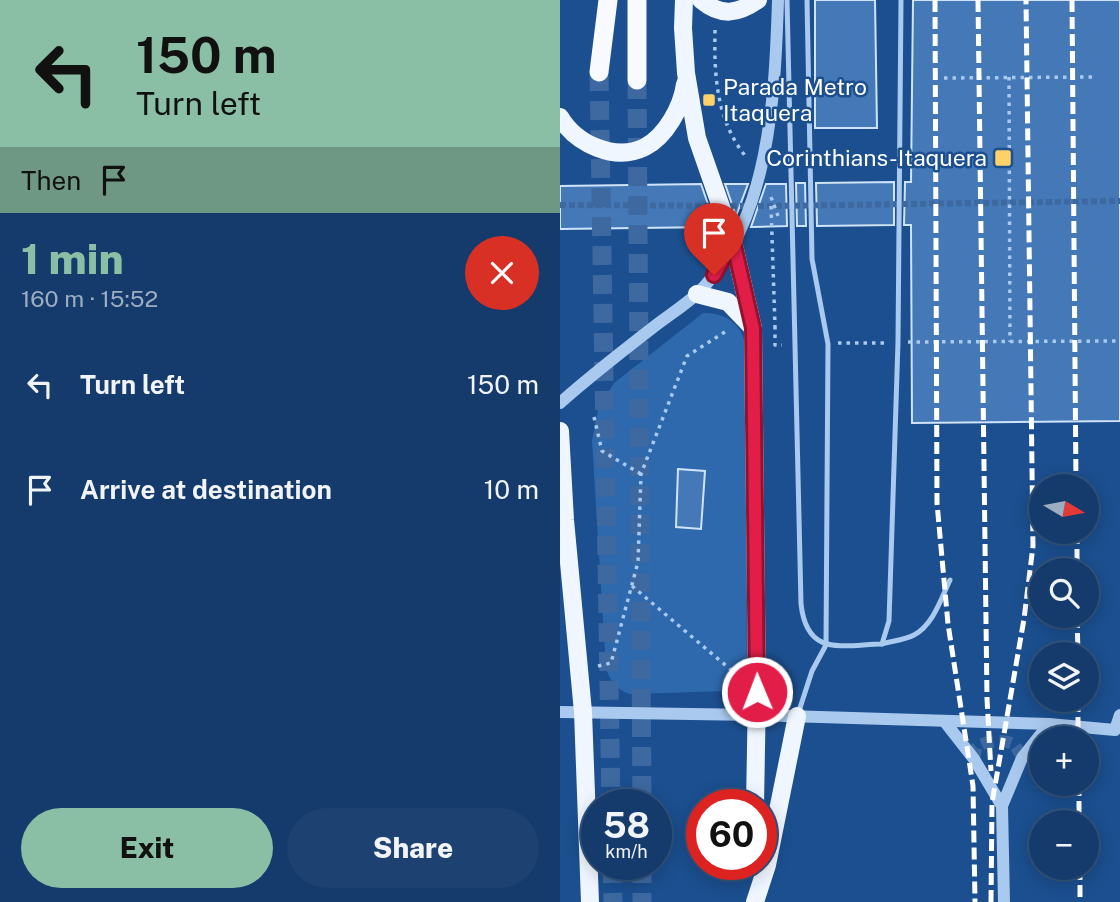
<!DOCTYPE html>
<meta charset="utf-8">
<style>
:root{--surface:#143b6b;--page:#1d4271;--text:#f1f3f6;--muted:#9dadc1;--line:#33557e;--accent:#8abfa5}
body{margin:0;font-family:"Public Sans",sans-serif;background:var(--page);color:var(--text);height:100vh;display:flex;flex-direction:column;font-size:26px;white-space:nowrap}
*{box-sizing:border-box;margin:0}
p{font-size:23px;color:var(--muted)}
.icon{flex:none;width:38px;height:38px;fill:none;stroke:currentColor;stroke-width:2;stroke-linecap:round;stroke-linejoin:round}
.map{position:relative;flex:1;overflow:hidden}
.sheet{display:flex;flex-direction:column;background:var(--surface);width:560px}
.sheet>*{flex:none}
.guide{background:#8abfa5;color:#111;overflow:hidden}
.needle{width:46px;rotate:100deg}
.fabs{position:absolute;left:469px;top:474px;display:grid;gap:14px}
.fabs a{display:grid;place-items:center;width:70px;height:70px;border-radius:50%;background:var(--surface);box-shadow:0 4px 18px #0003,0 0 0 2px var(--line);font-size:35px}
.speed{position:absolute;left:21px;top:789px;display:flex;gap:14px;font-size:35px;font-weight:700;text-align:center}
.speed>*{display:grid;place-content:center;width:91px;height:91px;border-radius:50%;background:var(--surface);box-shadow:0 4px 18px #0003,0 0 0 2px var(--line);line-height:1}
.speed small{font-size:18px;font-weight:400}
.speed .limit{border:10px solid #d22;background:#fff;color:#111}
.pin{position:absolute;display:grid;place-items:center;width:60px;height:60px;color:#fff;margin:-72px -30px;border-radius:50% 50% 50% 0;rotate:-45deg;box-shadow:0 0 7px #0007}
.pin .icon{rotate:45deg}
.me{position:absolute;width:77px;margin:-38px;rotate:359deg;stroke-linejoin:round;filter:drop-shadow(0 0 5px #0008)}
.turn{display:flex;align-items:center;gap:24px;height:147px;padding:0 21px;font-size:32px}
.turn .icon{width:91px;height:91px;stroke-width:2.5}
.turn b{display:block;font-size:49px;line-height:60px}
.then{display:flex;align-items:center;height:66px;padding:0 21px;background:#0003;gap:14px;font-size:26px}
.round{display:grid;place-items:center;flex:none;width:74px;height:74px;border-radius:37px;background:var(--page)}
.head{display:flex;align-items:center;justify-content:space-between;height:119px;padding:0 21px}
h1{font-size:42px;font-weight:800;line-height:52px;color:var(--accent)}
.action{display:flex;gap:14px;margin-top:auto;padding:14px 21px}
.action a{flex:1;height:80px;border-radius:42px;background:var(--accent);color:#111;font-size:28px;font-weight:800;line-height:80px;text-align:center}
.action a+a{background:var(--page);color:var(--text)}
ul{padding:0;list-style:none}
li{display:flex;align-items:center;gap:21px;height:105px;padding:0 21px}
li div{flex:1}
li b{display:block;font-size:26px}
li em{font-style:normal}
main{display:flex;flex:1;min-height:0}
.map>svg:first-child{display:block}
.green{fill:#2e69ad}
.building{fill:#4478b7;stroke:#cfe3fa;stroke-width:2}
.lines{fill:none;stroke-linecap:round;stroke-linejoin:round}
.pedestrian-tunnel{stroke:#3d69a0;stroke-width:6;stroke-dasharray:6 3;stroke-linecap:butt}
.tertiary-tunnel{stroke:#3d69a0;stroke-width:12;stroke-dasharray:12 6;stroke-linecap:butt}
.trunk-tunnel{stroke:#3d69a0;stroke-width:19;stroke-dasharray:19 10;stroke-linecap:butt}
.path{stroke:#a9c9ee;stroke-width:3.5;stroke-dasharray:3.5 5;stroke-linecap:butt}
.service{stroke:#a9c9ee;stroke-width:5}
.tertiary{stroke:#a9c9ee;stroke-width:12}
.primary{stroke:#f0f6ff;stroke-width:18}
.trunk{stroke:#f8faff;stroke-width:19}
.rail{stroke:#fff;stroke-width:5;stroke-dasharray:12 5;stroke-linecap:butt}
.route-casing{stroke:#92132f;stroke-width:18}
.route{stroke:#e11d48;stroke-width:12}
.poi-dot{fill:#ffd166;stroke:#1b4f8f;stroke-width:2.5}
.labels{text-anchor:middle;stroke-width:5;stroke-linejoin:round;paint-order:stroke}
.poi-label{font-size:23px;fill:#fff;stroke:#1b4f8f;text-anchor:start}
</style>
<main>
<section class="sheet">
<div class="guide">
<div class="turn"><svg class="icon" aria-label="left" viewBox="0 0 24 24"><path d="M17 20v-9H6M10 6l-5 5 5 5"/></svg><div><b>150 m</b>Turn left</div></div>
<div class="then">Then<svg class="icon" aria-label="arrive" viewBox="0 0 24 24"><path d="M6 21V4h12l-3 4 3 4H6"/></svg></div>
</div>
<div class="head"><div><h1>1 min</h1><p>160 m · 15:52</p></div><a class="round" style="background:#d93025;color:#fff"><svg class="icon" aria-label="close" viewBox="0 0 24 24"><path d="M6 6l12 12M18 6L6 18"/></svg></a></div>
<ul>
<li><svg class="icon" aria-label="left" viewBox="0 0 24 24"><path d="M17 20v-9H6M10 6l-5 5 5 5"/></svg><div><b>Turn left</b></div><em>150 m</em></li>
<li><svg class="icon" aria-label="arrive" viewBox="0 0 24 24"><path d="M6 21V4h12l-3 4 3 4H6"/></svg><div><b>Arrive at destination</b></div><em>10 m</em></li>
</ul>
<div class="action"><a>Exit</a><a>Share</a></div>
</section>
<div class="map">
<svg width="560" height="902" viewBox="0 0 560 902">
<rect width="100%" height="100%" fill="#1b4f8f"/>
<path class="green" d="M 143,313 C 164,312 181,323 185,344 L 187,670 L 179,685 L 168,691 L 70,694 C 56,690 50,681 46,668 L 32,440 L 38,410 L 54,383 Z"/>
<g class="building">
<path d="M 255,0 L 315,0 L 317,128 L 255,128 Z"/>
<path d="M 353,0 L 560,0 L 560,421 L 352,423 L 351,225 L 344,225 L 345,182 L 351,182 Z"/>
<path d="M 334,182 L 334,225 L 257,226 L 256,183 Z"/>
<path d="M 236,183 L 245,183 L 246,226 L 237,226 Z"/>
<path d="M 141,184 L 156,227 L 0,229 L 0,186 Z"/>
<path d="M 165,184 L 188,184 L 176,216 Z"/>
<path d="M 206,184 L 226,184 L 227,226 L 191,227 Z"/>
<path d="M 118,469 L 145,471 L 141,529 L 116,527 Z"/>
</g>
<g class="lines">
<path class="pedestrian-tunnel" d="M 0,205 L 211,206 L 560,201"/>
<path class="tertiary-tunnel" d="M 414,759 L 416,748 C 423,741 442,739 451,743 C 457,745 459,753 462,758"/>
<g class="trunk-tunnel">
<path d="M 39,72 L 51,805"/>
<path d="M 77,80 L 82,805"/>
<path d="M 52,864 L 53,902"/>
<path d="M 82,864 L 82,902"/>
</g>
<g class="path">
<path d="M 155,30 C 154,75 156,121 187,158"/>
<path d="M 449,77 L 450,342"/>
<path d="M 384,78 L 535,77"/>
<path d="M 211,197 L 218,216"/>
<path d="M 211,206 L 215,326"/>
<path d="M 215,326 L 215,345 L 222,345"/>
<path d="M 348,342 L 560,341"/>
<path d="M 278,343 L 327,343"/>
<path d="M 34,417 L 42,451 L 81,474"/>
<path d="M 72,586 L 177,675"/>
<path d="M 38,666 L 51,663 L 78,562 L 81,474 L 127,356 L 168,330"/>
</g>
<g class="service">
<path d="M 227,0 L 241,604 C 247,657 281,645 322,644 L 329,621 L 338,342 L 341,0"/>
<path d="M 322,644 C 332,641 345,640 354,635 C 373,625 381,599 390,580"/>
<path d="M 238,714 L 252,671 L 266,645 L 268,344 L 252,259 L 247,0"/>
</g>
<g class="tertiary">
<path d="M 0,403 C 29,377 60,353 91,329 C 106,317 124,306 138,293 C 210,221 215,95 218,0"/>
<path d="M 0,712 L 196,715 L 489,724 L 555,730 L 560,715"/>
<path d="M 385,722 L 414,759 L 442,806"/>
<path d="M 444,902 L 442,806 L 462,758 L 489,724"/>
</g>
<g class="primary">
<path d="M 124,0 L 123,28 L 126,73 L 137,138 L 173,241 L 193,328 L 197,692 L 195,805"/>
<path d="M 141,0 C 161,17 178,14 198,0"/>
<path d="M 0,117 C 16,144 55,162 85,147 C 106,136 122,107 125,84"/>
<path d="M 137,294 L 168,302 L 193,328"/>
<path d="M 0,431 L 5,520 L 23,712 L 30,902"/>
<path d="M 195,902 L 207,865 L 237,716"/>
</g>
<g class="trunk">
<path d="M 39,72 L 48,0"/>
<path d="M 77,80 L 77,0"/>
</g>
<g class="rail">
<path d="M 375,0 L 377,503 L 388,624 L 413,786 L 415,902"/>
<path d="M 418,0 L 427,699 L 431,771"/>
<path d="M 512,0 L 516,486"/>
<path d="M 517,532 L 517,570"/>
<path d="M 517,616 L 518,654"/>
<path d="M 518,700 L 518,738"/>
<path d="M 519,784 L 519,822"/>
<path d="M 520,868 L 520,902"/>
<path d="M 431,902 L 432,803 L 464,619 L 473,546 L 466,0"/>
</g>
</g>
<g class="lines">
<defs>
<path id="route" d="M 154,275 L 173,241 L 193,328 L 197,692"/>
</defs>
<use href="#route" class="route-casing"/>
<use href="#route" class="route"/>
</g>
<g class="poi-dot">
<rect x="142" y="93" width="14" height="14" rx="3.5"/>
<rect x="434" y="149" width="18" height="18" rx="3.5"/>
</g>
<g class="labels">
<g class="poi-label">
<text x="163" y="95">Parada Metro<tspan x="163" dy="26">Itaquera</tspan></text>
<text x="427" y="166" text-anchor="end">Corinthians-Itaquera</text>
</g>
</g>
</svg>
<div class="fabs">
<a><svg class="needle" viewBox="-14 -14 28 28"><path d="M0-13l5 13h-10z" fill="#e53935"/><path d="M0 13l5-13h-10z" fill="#9dadc1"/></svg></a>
<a><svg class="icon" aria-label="search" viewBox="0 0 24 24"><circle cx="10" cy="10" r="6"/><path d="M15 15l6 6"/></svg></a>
<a><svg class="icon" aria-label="layers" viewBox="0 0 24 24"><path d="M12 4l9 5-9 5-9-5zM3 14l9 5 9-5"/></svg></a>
<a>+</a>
<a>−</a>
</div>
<div class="speed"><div>58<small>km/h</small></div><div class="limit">60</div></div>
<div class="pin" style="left:154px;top:275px;background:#d93025"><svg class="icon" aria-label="arrive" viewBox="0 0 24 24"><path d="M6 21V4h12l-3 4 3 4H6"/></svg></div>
<svg class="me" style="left:197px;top:692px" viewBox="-20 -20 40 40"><circle r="17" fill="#e11d48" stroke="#fff" stroke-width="3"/><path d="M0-11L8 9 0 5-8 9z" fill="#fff"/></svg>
</div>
</main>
